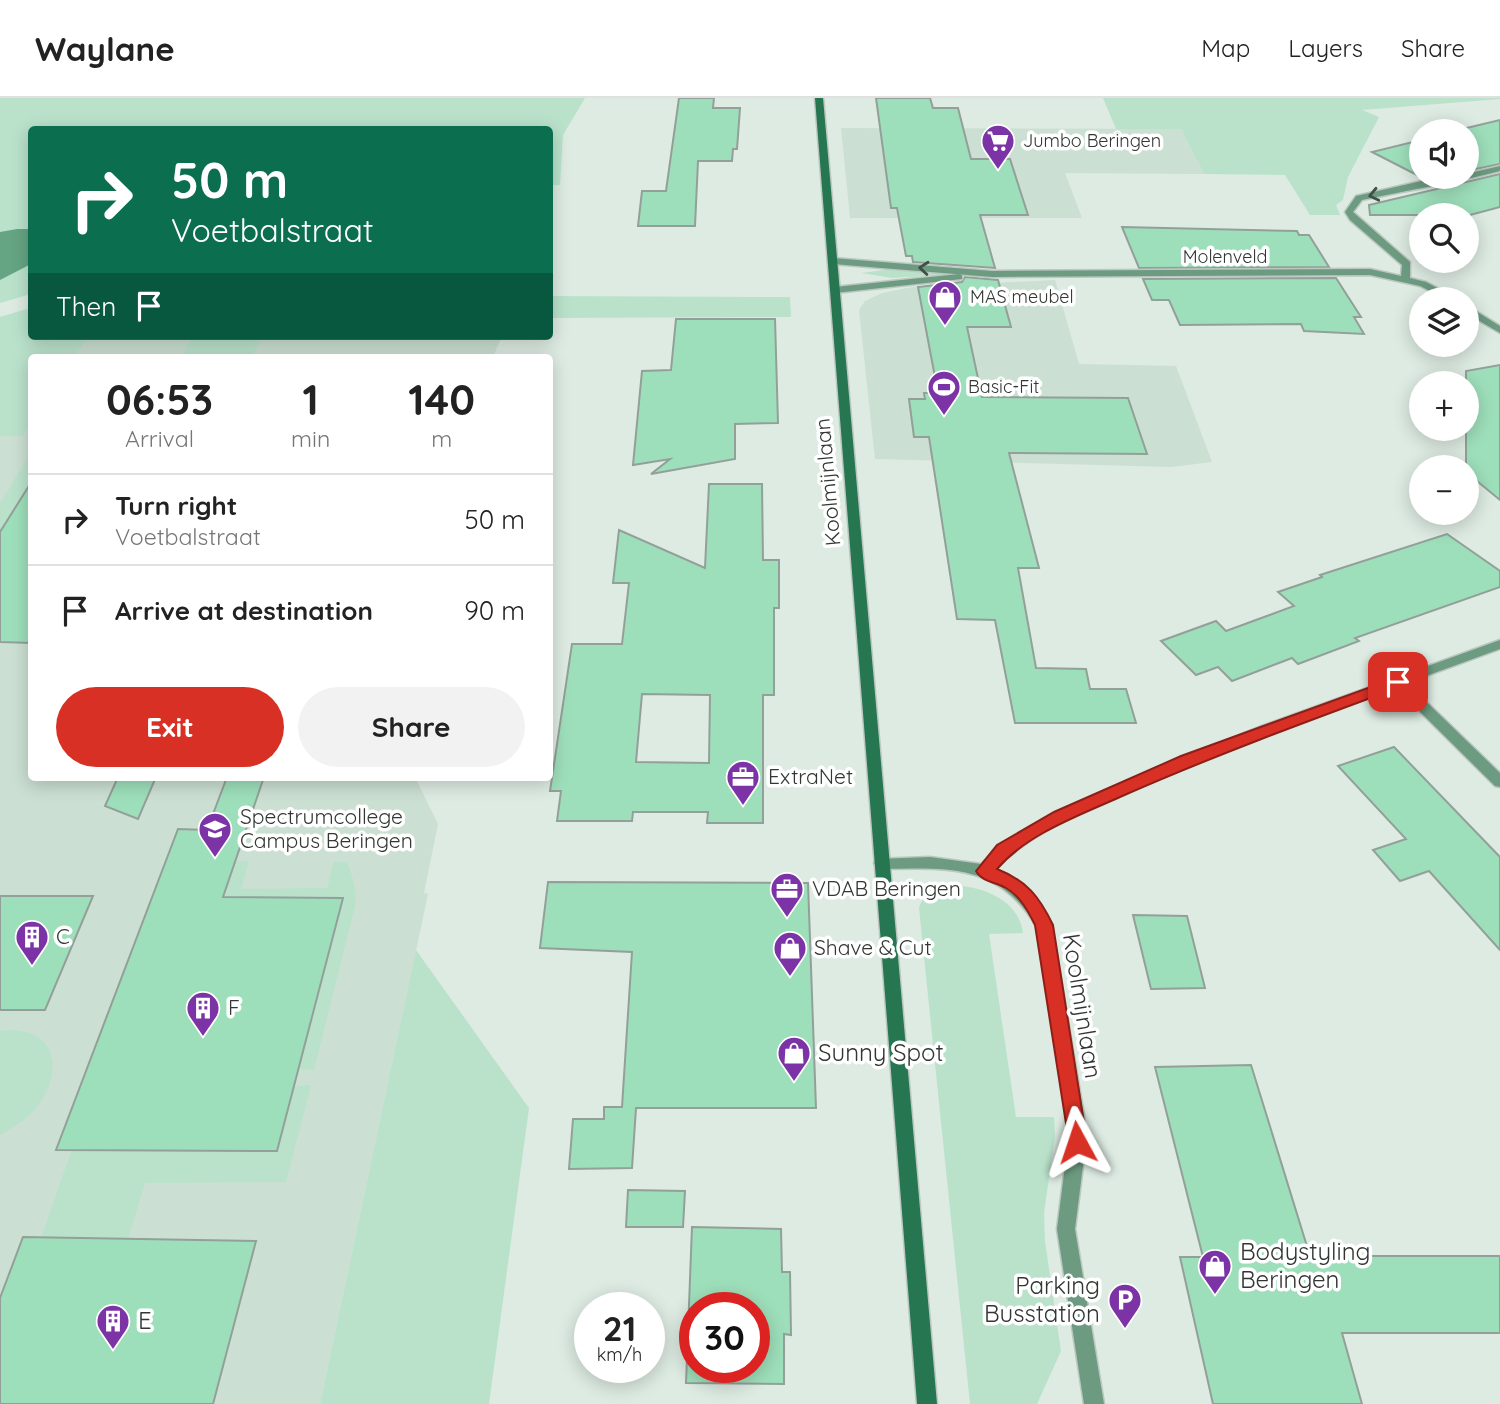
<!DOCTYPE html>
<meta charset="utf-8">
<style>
:root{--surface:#fff;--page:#f2f2f2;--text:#222;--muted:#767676;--line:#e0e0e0;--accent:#d93025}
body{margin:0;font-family:Quicksand,sans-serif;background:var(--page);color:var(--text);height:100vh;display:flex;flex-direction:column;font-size:26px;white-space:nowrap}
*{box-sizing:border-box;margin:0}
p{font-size:23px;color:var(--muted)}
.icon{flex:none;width:38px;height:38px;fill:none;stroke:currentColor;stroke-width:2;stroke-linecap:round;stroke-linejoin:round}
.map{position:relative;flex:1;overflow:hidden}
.panel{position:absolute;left:28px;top:256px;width:525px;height:427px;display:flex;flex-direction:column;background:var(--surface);border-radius:7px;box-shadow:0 4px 18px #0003}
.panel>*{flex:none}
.top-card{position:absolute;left:28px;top:28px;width:525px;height:214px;border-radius:7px;box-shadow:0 4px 18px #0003;background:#0b6e4f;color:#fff;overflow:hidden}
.tools{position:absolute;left:1409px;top:21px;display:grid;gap:14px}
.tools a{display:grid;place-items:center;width:70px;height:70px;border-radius:50%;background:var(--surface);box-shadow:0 4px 18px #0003;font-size:35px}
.speed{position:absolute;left:574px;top:1194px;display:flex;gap:14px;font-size:35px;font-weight:700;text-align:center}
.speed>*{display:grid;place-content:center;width:91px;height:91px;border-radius:50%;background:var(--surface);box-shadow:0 4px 18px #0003;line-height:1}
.speed small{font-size:18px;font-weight:400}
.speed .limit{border:10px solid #d22;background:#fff;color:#111}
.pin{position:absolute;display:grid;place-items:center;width:60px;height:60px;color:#fff;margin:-30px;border-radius:14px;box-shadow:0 4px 10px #0006}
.me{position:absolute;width:77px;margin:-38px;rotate:355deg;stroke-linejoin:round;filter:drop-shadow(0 0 5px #0008)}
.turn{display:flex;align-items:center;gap:24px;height:147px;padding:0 28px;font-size:32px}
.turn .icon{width:91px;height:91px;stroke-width:2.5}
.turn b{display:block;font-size:49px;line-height:60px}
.then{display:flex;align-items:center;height:66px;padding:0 28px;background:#0003;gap:14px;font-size:26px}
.eta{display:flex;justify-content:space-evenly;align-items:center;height:119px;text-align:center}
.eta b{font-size:42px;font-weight:700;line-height:49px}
.action{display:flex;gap:14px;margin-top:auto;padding:14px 28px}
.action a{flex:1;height:80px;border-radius:42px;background:var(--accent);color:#fff;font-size:28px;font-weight:700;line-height:80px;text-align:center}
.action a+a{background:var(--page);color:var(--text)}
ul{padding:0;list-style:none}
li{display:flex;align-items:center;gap:21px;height:91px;padding:0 28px;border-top:2px solid var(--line)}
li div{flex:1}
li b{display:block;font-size:26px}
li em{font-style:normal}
header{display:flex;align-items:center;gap:42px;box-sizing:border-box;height:98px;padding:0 35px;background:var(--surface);border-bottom:2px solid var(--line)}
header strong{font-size:33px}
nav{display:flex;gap:38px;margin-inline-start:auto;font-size:24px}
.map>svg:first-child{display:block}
.built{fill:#cbdfd2}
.green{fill:#bae2cb}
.water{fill:#65a583}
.building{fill:#9edfbb;stroke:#93a099;stroke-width:2;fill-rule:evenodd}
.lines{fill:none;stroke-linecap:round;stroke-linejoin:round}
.street-casing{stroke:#bbc7bf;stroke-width:3}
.secondary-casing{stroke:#bbc7bf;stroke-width:3}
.street{fill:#6c9b81;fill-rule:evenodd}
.secondary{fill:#267651;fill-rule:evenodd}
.oneway{stroke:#405047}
.route{fill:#d93025;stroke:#8d1f18;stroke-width:2}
.labels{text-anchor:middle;stroke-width:7;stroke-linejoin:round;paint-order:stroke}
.far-poi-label{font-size:18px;fill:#323734;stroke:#fff;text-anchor:start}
.far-street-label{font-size:18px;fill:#323734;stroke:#fff}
.street-label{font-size:21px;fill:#323734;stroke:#fff}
.poi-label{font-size:21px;fill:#323734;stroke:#fff;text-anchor:start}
.near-street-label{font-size:24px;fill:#323734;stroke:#fff}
.near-poi-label{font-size:24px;fill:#323734;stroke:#fff;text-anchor:start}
</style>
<header>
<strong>Waylane</strong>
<nav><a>Map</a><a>Layers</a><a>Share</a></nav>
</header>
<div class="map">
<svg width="1500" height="1306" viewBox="0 0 1500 1306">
<rect width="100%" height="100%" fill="#ddebe2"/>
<g class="built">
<path d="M 841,30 L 1181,31 L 1204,76 L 1065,75 L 1082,120 L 850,120 Z"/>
<path d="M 1055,182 L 1079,266 L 1176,268 L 1212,364 L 1171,369 L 875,361 L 859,212 L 865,203 L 882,195 L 912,189 Z"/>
<path d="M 31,210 L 32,238 L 502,238 L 493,259 L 32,259 L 32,679 L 415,679 L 438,726 L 424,795 L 428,796 L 320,1306 L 0,1306 L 0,219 Z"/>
</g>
<g class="green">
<path d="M 0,0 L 585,0 L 563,37 L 560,87 L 550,87 L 550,32 L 32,32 L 31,196 L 0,205 Z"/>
<path d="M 1103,0 L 1500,0 L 1500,1 L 1362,12 L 1379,19 L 1348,79 L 1343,102 L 1336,107 L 1340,117 L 1310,117 L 1285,77 L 1204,76 L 1181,31 L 1116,31 Z"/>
<path d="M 892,171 L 940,175 L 943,177 L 892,180 L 861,175 Z"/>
<path d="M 550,198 L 790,199 L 791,219 L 550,220 Z"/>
<path d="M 31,210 L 32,238 L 88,238 L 74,259 L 32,259 L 31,324 L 22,338 L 0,338 L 0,219 Z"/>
<path d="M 191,242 L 260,242 L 252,259 L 181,259 Z"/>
<path d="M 31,355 L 31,385 L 0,434 L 0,405 Z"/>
<path d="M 216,763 L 249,763 L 241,791 L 327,790 L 334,764 L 347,764 C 353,779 357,793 355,808 L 314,972 L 299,971 L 343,800 L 204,799 Z"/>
<path d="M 963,788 C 991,792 1019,805 1023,835 L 989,836 L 1016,1019 L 1054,1019 L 1055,1038 L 1044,1115 L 1045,1143 L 1061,1253 L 1037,1306 L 970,1306 L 919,810 C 924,791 946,789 963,788 Z"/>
<path d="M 416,852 L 529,1010 L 489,1306 L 320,1306 Z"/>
<path d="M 0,933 C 52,926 66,968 39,1006 C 29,1020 14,1029 0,1037 Z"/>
<path d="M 311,987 L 286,1084 L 145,1085 L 128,1141 L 41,1140 L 72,1051 L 276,1053 L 294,988 Z"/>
</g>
<path class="water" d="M 17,131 L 31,131 L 31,166 L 0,182 L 0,134 Z"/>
<g class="building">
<path d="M 679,0 L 714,0 L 713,10 L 740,10 L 737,51 L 733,51 L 732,63 L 698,63 L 695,128 L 638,128 L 642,93 L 666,93 Z"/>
<path d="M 876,0 L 930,0 L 933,10 L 958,10 L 971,61 L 1010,61 L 1028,117 L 980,117 L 995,170 L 913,164 L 912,158 L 906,158 L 897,110 L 891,110 Z"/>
<path d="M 1500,22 L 1500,66 L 1466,73 L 1466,33 L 1454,33 Z"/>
<path d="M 1421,42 L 1421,79 L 1372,54 Z"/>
<path d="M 1500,76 L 1500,109 L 1470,117 L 1370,117 L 1369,107 Z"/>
<path d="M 1122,129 L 1297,133 L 1299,137 L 1309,137 L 1329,169 L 1139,170 Z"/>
<path d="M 965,179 L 998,182 L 1011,229 L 967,229 L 982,299 L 1128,300 L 1147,356 L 1009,355 L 1039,470 L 1018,470 L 1036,570 L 1086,571 L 1090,591 L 1126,591 L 1136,625 L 1015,625 L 995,522 L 957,521 L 929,339 L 914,339 L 909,301 L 925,301 L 924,295 L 938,295 L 918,189 L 962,184 Z"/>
<path d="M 1336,180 L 1361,219 L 1354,219 L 1364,236 L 1304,233 L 1301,226 L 1180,227 L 1169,202 L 1152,202 L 1143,181 Z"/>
<path d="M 676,221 L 775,221 L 778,325 L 735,326 L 735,361 L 651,376 L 670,361 L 633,367 L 642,273 L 671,272 Z"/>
<path d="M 1500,267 L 1500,402 L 1466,374 L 1466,273 Z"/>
<path d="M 32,383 L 32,545 L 0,544 L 0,434 Z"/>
<path d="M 709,386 L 762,386 L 763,462 L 779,462 L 779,510 L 774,510 L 774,597 L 763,597 L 763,725 L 707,725 L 708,714 L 633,714 L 632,723 L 557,723 L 561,693 L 550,693 L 572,546 L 622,546 L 629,485 L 613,485 L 619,432 L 705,470 ZM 642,596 L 710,597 L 709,665 L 636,664 Z"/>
<path d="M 1447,436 L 1500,473 L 1500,489 L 1355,540 L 1359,543 L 1298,566 L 1292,560 L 1232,583 L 1218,569 L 1196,577 L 1161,543 L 1216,523 L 1226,533 L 1294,508 L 1278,494 L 1322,479 L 1320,477 Z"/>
<path d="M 1394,649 L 1500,759 L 1500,852 L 1429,773 L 1400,783 L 1373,752 L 1406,741 L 1338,668 Z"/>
<path d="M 118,679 L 156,679 L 138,721 L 105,708 Z"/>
<path d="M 227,679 L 264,679 L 223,799 L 343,800 L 277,1053 L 56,1052 L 178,731 L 207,732 Z"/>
<path d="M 548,784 L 808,785 L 816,1010 L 636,1010 L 632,1070 L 569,1071 L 573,1021 L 604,1021 L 604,1009 L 622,1009 L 632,854 L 540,850 Z"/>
<path d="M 0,798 L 93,798 L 45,912 L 0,912 Z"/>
<path d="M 1133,817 L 1187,818 L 1205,890 L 1151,891 Z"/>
<path d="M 1251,967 L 1310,1158 L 1500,1158 L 1500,1235 L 1342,1235 L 1362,1306 L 1213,1306 L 1180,1159 L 1203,1159 L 1155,969 Z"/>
<path d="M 628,1092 L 685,1093 L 683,1129 L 626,1129 Z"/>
<path d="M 692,1129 L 781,1131 L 782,1174 L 790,1174 L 791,1237 L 784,1236 L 784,1286 L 686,1285 ZM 695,1209 L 754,1209 L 754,1269 L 695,1269 Z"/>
<path d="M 23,1139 L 256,1143 L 213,1306 L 0,1306 L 0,1200 Z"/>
</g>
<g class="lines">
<defs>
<g id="street">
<path d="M 1500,68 L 1500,73 C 1455,85 1408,92 1362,102 L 1353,114 L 1410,164 L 1410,180 L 1426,184 L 1458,201 L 1446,201 L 1420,188 L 1370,177 L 992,179 L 833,166 L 828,163 L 833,160 L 992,173 L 1370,171 L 1401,178 L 1402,167 L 1350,122 L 1345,114 L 1356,98 L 1439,79 L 1466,79 L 1466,76 Z"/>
<path d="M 959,176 L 962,177 L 962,181 L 835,195 L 830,192 L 835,189 Z"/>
<path d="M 1466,207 L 1500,228 L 1500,235 L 1466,215 Z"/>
<path d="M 1500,542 L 1500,551 L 1407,585 L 1500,675 L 1500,689 L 1495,688 L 1395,589 C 1310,620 1226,652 1143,688 C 1091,710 1036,731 995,771 C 1022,781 1039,803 1052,827 L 1084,1018 L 1086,1044 L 1075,1131 L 1104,1306 L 1084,1306 L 1057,1131 L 1068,1044 L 1066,1018 L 1036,828 C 999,765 947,770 882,771 L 877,769 L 874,765 L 877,761 L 930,759 L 981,766 L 994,754 L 1028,730 L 1124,684 L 1262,628 Z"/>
</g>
<path id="secondary" d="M 815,0 L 823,0 L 937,1306 L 917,1306 Z"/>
</defs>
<use href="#street" class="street-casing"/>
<use href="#secondary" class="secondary-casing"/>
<use href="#street" class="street"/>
<use href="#secondary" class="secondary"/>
</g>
<defs><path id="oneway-chevron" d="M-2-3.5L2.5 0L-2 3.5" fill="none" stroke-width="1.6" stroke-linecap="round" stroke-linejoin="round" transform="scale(1.75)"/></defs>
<g class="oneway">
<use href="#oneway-chevron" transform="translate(1374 97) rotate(167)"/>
<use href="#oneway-chevron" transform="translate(924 170) rotate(-175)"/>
</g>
<path class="route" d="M 1398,579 L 1405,584 L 1403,588 C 1308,623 1213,658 1120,699 C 1078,718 1027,736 997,771 C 1027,783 1039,798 1053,827 L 1087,1044 L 1084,1051 L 1077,1054 L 1070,1051 L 1035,827 C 1028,813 1020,798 1006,790 C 996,784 982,784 976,773 L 997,747 L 1054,714 L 1181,658 Z"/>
<defs>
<symbol id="supermarket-pin" viewBox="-11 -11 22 30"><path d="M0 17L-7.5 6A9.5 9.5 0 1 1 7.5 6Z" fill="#7b33a6" stroke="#fff"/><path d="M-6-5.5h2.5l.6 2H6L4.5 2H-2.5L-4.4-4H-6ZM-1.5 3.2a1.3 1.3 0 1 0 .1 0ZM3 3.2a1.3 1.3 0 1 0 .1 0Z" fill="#fff"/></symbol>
<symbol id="shop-pin" viewBox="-11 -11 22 30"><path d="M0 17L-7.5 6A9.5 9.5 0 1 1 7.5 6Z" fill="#7b33a6" stroke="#fff"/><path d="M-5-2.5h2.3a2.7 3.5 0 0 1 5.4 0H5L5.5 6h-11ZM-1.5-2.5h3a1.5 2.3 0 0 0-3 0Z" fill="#fff"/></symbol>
<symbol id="stadium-pin" viewBox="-11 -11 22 30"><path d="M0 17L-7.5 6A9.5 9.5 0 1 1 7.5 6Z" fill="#7b33a6" stroke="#fff"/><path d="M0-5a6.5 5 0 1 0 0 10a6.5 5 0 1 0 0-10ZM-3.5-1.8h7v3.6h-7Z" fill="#fff"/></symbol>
<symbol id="office-pin" viewBox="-11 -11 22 30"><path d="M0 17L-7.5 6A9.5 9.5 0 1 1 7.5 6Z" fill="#7b33a6" stroke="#fff"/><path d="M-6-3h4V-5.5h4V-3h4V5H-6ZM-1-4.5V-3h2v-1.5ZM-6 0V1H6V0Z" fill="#fff"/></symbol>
<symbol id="school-pin" viewBox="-11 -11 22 30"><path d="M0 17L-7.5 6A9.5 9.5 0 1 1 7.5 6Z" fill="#7b33a6" stroke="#fff"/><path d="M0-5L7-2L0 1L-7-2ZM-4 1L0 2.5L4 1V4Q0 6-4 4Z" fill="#fff"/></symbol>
<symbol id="building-pin" viewBox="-11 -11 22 30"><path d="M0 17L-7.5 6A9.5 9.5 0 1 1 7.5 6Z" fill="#7b33a6" stroke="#fff"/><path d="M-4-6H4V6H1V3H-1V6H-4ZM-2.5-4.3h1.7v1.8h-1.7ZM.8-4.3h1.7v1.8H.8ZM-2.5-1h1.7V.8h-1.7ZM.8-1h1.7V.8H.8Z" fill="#fff"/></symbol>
<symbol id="parking-pin" viewBox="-11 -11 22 30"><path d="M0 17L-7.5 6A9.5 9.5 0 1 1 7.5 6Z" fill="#7b33a6" stroke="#fff"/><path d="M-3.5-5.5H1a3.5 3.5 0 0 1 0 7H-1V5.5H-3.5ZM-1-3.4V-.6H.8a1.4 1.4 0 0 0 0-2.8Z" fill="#fff"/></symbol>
</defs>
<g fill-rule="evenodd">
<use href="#supermarket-pin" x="979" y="24" width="38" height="52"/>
<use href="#shop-pin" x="926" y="180" width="38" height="52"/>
<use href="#stadium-pin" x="925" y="270" width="38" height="52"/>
<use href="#office-pin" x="724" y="660" width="38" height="52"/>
<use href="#school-pin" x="196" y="712" width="38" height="52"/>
<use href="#office-pin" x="768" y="772" width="38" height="52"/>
<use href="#building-pin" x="13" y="820" width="38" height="52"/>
<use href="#shop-pin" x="771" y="831" width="38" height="52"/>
<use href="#building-pin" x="184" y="891" width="38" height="52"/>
<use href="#shop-pin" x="775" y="936" width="38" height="52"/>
<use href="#shop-pin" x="1196" y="1149" width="38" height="52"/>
<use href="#parking-pin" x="1106" y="1183" width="38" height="52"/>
<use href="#building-pin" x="94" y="1204" width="38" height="52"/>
</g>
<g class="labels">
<g class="far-poi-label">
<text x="1023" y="49">Jumbo Beringen</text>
<text x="970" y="205">MAS meubel</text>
<text x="968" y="295">Basic-Fit</text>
</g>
<g class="far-street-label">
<text x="1225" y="165">Molenveld</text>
</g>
<g class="street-label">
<text transform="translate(828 384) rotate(-95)" y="7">Koolmijnlaan</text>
</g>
<g class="poi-label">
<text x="768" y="686">ExtraNet</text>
<text x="240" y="726">Spectrumcollege<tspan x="240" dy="24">Campus Beringen</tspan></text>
<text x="812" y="798">VDAB Beringen</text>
<text x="56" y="846">C</text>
<text x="814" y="857">Shave &amp; Cut</text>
<text x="228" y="917">F</text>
</g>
<g class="near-street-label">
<text transform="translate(1082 908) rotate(81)" y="8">Koolmijnlaan</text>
</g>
<g class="near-poi-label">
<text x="818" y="963">Sunny Spot</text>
<text x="1240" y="1162">Bodystyling<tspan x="1240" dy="28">Beringen</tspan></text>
<text x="1100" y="1196" text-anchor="end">Parking<tspan x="1100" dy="28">Busstation</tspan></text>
<text x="138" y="1231">E</text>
</g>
</g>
</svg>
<div class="tools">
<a><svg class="icon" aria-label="sound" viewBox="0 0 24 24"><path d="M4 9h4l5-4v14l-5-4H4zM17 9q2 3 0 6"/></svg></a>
<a><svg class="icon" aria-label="search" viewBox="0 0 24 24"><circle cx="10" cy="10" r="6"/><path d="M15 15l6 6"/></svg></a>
<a><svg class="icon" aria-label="layers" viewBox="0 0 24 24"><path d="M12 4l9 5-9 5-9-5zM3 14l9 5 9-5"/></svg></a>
<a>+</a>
<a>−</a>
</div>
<div class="speed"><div>21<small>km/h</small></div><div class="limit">30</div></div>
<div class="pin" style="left:1398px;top:584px;background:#d93025"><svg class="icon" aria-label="arrive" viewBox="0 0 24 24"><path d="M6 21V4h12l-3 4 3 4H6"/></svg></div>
<svg class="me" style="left:1077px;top:1044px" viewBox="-20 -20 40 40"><path d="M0-17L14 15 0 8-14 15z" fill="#d93025" stroke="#fff" stroke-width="4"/></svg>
<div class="top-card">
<div class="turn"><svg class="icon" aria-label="right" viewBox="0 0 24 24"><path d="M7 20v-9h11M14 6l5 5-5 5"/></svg><div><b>50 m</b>Voetbalstraat</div></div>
<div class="then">Then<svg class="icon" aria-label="arrive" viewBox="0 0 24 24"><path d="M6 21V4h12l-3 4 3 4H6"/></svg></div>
</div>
<section class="panel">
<div class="eta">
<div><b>06:53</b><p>Arrival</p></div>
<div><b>1</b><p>min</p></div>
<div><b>140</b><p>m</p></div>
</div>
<ul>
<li><svg class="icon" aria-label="right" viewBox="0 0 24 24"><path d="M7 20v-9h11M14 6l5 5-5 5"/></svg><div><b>Turn right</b><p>Voetbalstraat</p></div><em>50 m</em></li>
<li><svg class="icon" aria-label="arrive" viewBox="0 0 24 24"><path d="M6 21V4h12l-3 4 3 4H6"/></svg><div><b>Arrive at destination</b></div><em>90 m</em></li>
</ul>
<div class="action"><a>Exit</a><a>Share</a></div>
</section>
</div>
